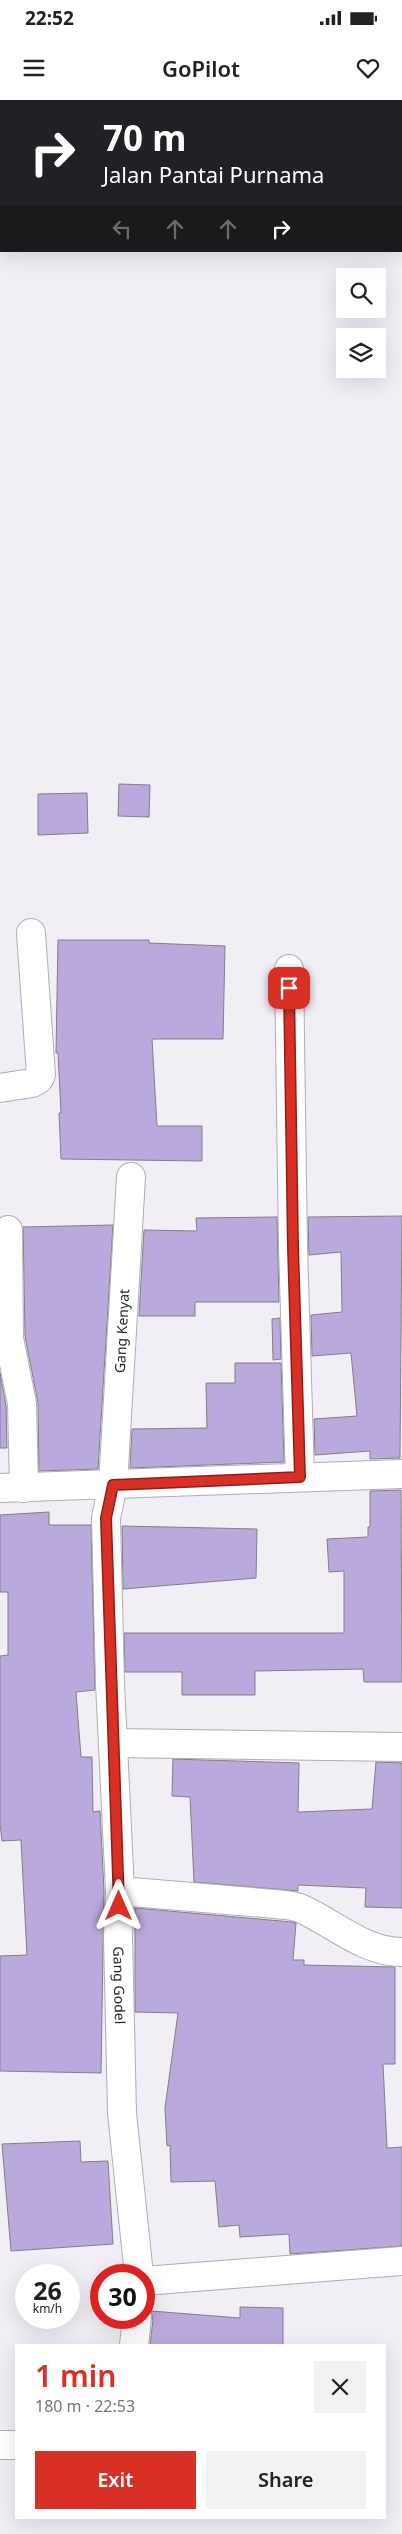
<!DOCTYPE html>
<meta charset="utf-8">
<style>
:root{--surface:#fff;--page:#f2f2f2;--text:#222;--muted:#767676;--accent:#d93025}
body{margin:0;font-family:"Noto Sans",sans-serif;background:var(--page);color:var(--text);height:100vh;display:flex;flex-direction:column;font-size:19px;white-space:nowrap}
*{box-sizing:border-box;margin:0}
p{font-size:16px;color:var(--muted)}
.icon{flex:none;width:28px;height:28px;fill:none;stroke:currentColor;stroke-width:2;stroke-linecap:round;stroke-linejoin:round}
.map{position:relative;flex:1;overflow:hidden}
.sheet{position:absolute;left:15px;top:2244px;width:371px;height:175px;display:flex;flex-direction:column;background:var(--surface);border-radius:0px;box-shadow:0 5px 20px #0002}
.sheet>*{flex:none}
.top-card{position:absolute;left:0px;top:0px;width:402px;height:152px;box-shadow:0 5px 20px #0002;background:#202124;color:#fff;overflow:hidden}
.tools{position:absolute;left:336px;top:168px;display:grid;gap:10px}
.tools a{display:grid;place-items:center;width:50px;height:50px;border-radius:0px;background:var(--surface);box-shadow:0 5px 20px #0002;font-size:25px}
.speed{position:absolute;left:15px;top:2164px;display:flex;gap:10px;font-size:25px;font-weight:700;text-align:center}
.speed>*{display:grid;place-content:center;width:65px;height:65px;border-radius:50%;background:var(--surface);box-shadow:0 5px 20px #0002;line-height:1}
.speed small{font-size:12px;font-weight:400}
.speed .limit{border:8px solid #d22;background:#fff;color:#111}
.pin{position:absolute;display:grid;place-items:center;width:42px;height:42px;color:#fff;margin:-21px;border-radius:10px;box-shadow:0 2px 8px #0006}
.me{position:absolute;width:55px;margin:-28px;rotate:0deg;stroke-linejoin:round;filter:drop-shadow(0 0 4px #0008)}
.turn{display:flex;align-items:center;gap:18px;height:105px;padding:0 20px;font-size:22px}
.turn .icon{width:65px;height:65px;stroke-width:2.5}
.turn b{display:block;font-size:35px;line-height:42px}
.lanes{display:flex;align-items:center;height:48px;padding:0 20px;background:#0003;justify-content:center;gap:25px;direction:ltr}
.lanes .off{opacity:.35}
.round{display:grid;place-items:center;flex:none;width:52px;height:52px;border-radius:0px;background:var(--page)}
.head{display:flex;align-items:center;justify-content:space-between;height:85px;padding:0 20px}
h1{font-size:30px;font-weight:600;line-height:38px;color:var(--accent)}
.action{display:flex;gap:10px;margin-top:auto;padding:10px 20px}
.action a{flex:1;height:58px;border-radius:0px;background:var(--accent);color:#fff;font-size:20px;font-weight:600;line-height:58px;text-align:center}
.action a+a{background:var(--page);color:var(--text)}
.status{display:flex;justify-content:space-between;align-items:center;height:35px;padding:0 25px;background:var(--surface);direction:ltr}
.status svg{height:14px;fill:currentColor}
header{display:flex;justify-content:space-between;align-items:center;height:65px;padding:0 20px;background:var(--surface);font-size:22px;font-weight:600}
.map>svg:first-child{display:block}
.building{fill:#baa9dd;stroke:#817f86}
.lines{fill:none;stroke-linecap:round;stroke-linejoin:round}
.minor-casing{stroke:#b0adb5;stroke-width:30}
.minor{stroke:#fff;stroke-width:28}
.route-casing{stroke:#8d1f18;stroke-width:12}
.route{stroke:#d93025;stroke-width:9}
.labels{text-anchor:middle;stroke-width:4;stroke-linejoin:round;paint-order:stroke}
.street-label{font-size:14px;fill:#252427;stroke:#fff}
</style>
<div class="status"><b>22:52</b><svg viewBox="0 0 49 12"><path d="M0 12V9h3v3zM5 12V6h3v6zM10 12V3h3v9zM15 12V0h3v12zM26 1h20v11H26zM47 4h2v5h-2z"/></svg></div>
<header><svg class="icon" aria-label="menu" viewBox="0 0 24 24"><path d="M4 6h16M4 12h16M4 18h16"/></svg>GoPilot<svg class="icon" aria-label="heart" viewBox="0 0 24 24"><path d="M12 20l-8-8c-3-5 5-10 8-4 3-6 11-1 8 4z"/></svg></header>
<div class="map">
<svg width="402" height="2434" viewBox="0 0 402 2434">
<rect width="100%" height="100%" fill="#f1eef6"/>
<g class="building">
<path d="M 119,684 L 150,685 L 149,717 L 118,716 Z"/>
<path d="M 87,693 L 88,733 L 38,735 L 38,694 Z"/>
<path d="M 58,840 L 149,840 L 149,843 L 225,846 L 223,939 L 152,939 L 157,1026 L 202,1026 L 202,1061 L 61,1059 L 59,1013 L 61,1013 L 58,953 L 56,953 Z"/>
<path d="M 402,1116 L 400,1358 L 370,1359 L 370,1351 L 315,1355 L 314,1319 L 357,1316 L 351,1253 L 312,1256 L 311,1215 L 342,1212 L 341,1152 L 309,1155 L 308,1117 Z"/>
<path d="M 277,1117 L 279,1202 L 195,1202 L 195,1216 L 139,1216 L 144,1130 L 197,1131 L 196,1118 Z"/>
<path d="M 113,1125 L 98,1369 L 39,1371 L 38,1303 L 25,1236 L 23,1127 Z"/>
<path d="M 280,1218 L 281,1259 L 273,1260 L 272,1219 Z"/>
<path d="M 235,1263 L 281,1263 L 284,1362 L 130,1368 L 132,1329 L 207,1328 L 206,1283 L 235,1283 Z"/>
<path d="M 0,1273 L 6,1306 L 7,1348 L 0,1348 Z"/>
<path d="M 401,1390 L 402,1582 L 364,1582 L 363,1569 L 255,1571 L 255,1595 L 182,1595 L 182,1572 L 125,1572 L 124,1533 L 344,1533 L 344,1471 L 329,1472 L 327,1439 L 368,1437 L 368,1427 L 370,1427 L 370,1391 Z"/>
<path d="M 49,1412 L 49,1425 L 91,1425 L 95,1590 L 76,1592 L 81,1657 L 92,1657 L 93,1712 L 100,1711 L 104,1791 L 101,1973 L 0,1971 L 0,1856 L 27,1855 L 21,1740 L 2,1741 L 0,1724 L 0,1556 L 8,1555 L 8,1492 L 0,1492 L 0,1415 Z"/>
<path d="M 122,1426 L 257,1429 L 256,1478 L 123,1489 Z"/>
<path d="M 173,1659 L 299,1663 L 298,1712 L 372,1709 L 376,1662 L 402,1663 L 402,1808 L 365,1807 L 366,1788 L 298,1785 L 298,1791 L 194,1782 L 190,1697 L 172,1696 Z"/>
<path d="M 135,1808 L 292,1822 L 296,1823 L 293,1860 L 304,1860 L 304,1865 L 395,1867 L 395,1964 L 383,1964 L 387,2048 L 402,2047 L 402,2146 L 290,2154 L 289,2134 L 240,2137 L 239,2125 L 219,2127 L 215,2081 L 171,2082 L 170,2045 L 167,2046 L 165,2008 L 178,1913 L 135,1912 Z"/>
<path d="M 80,2041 L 81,2062 L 108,2061 L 113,2144 L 11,2151 L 2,2044 Z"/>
<path d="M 240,2207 L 283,2208 L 283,2245 L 150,2245 L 153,2220 L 151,2211 L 240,2218 Z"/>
</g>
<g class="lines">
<defs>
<g id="minor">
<path d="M 289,869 L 293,1147 L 300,1377"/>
<path d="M 0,988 L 32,983 L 39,979 L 41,975 L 31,833"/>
<path id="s1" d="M 131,1077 L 113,1385 L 106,1418 L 110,1583 L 120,1791 L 118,1836 L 122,2013 L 139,2175"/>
<path d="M 8,1130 L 9,1238 L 22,1304 L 24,1388"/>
<path d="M 0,1388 L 402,1374"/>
<path d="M 113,1643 L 402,1647"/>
<path d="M 120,1791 L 275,1804 C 284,1805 294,1805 302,1809 C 335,1824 364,1852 402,1852"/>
<path d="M 144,2181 L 402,2161"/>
<path d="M 134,2245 L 137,2218"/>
<path d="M 0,2345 L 16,2345"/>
</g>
</defs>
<use href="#minor" class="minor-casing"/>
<use href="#minor" class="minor"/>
</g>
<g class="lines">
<defs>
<path id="route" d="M 119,1806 L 106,1418 L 113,1385 L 300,1377 L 293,1147 L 289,888"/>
</defs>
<use href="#route" class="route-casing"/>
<use href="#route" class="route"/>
</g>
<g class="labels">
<g class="street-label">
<text transform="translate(122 1231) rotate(-87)" y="5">Gang Kenyat</text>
<text dy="5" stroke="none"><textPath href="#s1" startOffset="810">Gang Godel</textPath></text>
</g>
</g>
</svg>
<div class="tools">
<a><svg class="icon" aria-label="search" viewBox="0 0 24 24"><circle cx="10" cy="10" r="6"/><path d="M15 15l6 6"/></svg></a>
<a><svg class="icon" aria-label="layers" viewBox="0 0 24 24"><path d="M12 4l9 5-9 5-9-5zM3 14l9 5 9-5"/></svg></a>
</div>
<div class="speed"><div>26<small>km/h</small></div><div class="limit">30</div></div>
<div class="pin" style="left:289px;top:888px;background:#d93025"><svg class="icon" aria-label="arrive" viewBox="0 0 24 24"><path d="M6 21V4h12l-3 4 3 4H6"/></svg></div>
<svg class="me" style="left:119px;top:1806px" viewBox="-20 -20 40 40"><path d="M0-17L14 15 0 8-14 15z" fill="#d93025" stroke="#fff" stroke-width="4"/></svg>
<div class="top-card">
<div class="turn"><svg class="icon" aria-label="right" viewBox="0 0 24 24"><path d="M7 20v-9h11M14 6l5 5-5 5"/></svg><div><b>70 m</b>Jalan Pantai Purnama</div></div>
<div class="lanes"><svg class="icon off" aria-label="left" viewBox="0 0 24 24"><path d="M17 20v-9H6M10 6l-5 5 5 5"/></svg><svg class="icon off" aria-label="ahead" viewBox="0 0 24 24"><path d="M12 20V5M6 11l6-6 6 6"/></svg><svg class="icon off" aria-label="ahead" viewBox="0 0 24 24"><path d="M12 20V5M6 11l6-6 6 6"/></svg><svg class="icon" aria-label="right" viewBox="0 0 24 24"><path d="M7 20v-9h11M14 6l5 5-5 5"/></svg></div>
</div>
<section class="sheet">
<div class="head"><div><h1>1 min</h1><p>180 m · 22:53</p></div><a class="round"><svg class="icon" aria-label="close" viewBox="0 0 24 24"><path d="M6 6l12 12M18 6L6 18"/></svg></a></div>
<div class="action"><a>Exit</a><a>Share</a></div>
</section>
</div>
